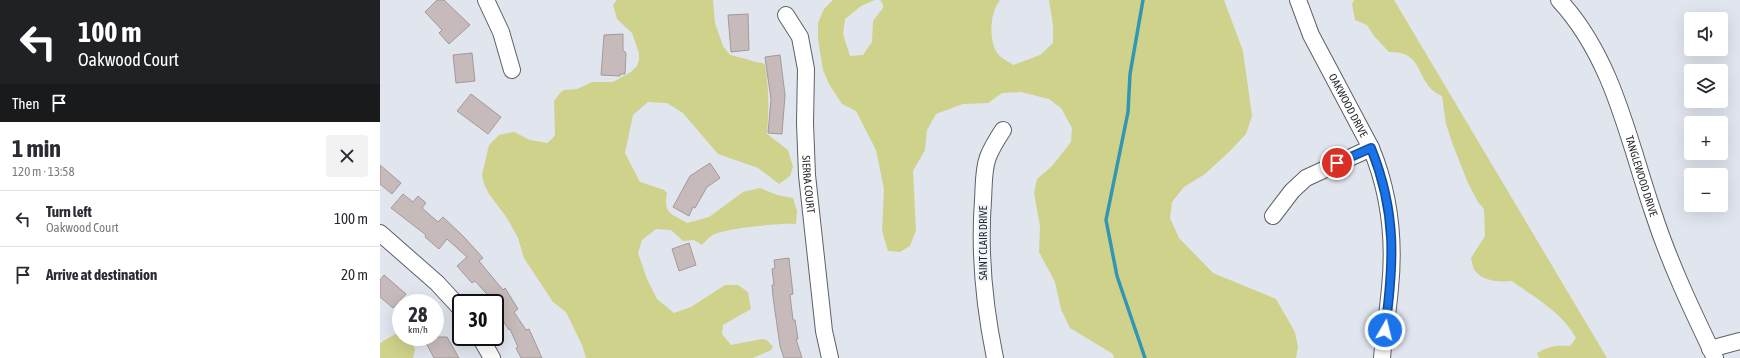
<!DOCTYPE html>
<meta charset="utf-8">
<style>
:root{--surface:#fff;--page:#f2f2f3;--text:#2b2b33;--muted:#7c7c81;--line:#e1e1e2}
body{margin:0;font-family:"Asap Condensed",sans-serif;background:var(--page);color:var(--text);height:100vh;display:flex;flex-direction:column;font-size:15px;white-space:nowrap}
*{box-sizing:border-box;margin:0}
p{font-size:13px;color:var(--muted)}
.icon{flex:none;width:22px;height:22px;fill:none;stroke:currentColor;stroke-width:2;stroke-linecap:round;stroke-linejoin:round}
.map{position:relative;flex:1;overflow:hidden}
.sheet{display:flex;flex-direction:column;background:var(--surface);width:380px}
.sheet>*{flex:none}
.banner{background:#202124;color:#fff;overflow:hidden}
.fabs{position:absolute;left:1304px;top:12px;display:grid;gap:8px}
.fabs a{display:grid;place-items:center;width:44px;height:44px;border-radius:4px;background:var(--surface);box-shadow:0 4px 16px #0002;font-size:20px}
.speed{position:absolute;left:12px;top:294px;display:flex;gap:8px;font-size:20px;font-weight:700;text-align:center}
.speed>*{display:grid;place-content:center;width:52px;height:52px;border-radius:50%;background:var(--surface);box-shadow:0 4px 16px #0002;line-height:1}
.speed small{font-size:10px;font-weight:400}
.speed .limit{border:2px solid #111;border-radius:6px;background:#fff;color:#111}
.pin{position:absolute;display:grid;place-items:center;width:34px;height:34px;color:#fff;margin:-17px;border:2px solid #fff;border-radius:50%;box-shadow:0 1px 4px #0007}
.me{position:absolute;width:44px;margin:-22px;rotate:8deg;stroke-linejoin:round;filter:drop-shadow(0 0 3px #0008)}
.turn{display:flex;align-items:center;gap:14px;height:84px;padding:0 12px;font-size:18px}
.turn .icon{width:52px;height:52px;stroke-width:2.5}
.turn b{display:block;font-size:28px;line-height:34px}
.then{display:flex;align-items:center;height:38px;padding:0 12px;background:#0003;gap:8px;font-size:15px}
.round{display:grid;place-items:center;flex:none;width:42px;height:42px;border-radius:4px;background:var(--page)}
.overview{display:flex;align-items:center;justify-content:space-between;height:68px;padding:0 12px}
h1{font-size:24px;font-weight:700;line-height:30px}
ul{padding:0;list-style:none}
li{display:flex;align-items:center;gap:12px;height:56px;padding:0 12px;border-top:1px solid var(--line)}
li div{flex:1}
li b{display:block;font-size:15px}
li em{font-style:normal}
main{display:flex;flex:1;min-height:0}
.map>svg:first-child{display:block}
.green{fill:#cfd28a}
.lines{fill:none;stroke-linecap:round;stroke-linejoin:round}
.stream{stroke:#3397b4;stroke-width:3.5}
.building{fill:#c6bbba;stroke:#a49998}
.minor-casing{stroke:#5d6168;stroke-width:18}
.minor{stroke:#fff;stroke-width:16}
.route-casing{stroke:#114b97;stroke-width:10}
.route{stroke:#1a73e8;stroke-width:7}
.labels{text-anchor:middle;stroke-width:4;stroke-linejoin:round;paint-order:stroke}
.street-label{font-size:11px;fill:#26282b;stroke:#eef3fb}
</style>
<main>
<section class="sheet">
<div class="banner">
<div class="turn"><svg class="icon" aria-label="left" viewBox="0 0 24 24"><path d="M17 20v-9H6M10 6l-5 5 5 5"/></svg><div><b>100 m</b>Oakwood Court</div></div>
<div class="then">Then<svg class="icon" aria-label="arrive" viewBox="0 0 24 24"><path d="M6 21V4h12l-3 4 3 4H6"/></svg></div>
</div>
<div class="overview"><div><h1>1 min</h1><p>120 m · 13:58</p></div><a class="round"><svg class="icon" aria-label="close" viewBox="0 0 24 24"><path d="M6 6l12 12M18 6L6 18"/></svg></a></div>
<ul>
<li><svg class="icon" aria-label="left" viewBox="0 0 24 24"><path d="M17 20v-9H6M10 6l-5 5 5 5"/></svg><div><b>Turn left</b><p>Oakwood Court</p></div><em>100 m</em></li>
<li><svg class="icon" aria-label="arrive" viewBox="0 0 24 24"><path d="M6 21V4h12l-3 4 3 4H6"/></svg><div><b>Arrive at destination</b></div><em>20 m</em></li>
</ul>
</section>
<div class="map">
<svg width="1360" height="358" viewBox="0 0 1360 358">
<rect width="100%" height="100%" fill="#e1e5ee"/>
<g class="green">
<path d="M 237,0 L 333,0 L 335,23 L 343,46 L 350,55 C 357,57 365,58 372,61 C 377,63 380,62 385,64 C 389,88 389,110 387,134 L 408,150 L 413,167 L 410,176 L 399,184 L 378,168 L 338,154 L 303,113 L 287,103 L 268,102 L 253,115 L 245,153 L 260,182 L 284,190 L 287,193 C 283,215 292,213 307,223 L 329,217 L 363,192 L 380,188 L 397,195 L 413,198 L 417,211 L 416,224 C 402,223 341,228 331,236 C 328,238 325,242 322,245 L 314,240 L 303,241 L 291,230 L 276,229 L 262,240 L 258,253 L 267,279 L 277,299 L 294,313 L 311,307 L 345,285 L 358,285 L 368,292 L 371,309 L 343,325 L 342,334 L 351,345 L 382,339 L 387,340 L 393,347 L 391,350 L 373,358 L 206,358 L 202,345 L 186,312 L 173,302 L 144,258 L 138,238 L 127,218 L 109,194 L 104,184 L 102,175 L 109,145 L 119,135 L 134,132 L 150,140 L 167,143 L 172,139 L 175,135 L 174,101 L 180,93 L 184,90 L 197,89 L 212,82 L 233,82 L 251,72 L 257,66 L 259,60 L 259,53 L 252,33 L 237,19 L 233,5 Z"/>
<path d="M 453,0 L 495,0 L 481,6 L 465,19 L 463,34 L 470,56 L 483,55 L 492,42 L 493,21 L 503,8 L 503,4 L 500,0 L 620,0 C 610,12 608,41 618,54 C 621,58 629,62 633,65 L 660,55 L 673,43 L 673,25 L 669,0 L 844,0 L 863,51 L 872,116 L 866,134 L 850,151 L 825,174 L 804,187 L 792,202 L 790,218 L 799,238 L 833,273 L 896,299 L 915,332 L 918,347 L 916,358 L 734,358 L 733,354 L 690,328 L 681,309 L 675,282 L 659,252 L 660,226 L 654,193 L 657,179 L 672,166 L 691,142 L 692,128 L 681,108 L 669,99 L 641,92 L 622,93 L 608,103 L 583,104 L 556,114 L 547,130 L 545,150 L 533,171 L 536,230 L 530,246 L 520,252 L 508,251 L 502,231 L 504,189 L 496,150 L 476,111 L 462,104 L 449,84 L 443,70 L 438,39 L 438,23 L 444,9 Z"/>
<path d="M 974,0 L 1014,0 L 1227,358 L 1159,358 L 1157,353 C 1169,346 1177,345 1190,346 L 1196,338 C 1182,312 1155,298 1132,281 C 1120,282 1104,282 1095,271 C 1093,268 1092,262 1091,258 L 1105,236 L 1104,209 L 1098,202 L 1088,183 L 1073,145 L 1066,124 L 1062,96 C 1058,94 1054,92 1051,89 C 1035,70 1040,52 1009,52 L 994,36 L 987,25 L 975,20 L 972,4 Z"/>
<path d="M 17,333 L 21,334 L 21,337 L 29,337 L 35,349 L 33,358 L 0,358 L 0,343 Z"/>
</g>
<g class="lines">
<path class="stream" d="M 763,0 L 750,74 L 748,112 L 726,220 L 737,276 L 765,358"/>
</g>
<g class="building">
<path d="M 57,0 L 64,0 L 90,25 L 69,44 L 59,33 L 62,30 L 45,12 Z"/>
<path d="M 368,14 L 369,50 L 351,52 L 348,15 Z"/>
<path d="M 243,34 L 243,50 L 246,53 L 245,74 L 240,74 L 240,76 L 221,75 L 224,35 Z"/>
<path d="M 92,53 L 95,81 L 76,83 L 73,55 Z"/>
<path d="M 400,55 L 405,95 L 402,134 L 388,133 L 391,99 L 385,57 Z"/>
<path d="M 91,94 L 121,117 L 108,134 L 77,111 Z"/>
<path d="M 330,163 L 340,178 L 327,187 L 315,208 L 313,207 L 309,216 L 293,207 L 310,176 Z"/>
<path d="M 0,165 L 21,183 L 12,194 L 0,184 Z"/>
<path d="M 23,194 L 33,202 L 38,196 L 46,203 L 42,208 L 58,222 L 63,217 L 84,237 L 103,258 L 99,261 L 123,290 L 125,288 L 138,309 L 134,312 L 146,330 L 149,329 L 162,358 L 141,358 L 136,348 L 138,347 L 130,329 L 129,330 L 115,309 L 115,303 L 95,281 L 92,283 L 77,266 L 87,257 L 67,239 L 59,249 L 45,237 L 46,235 L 11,208 Z"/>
<path d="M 309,243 L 316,265 L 299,271 L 292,249 Z"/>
<path d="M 409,258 L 413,294 L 410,295 L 413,320 L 415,320 L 418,339 L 416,339 L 422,358 L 404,358 L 400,346 L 393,297 L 392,285 L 394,285 L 392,269 L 395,268 L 394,260 Z"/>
<path d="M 4,275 L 26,294 L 13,308 L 0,297 L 0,280 Z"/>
<path d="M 43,337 L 67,337 L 79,358 L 54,358 Z"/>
</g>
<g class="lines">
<defs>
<g id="minor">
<path d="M 106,0 L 121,32 L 132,70"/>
<path id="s1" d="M 918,0 L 931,35 L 991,148 C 1010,194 1015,239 1010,288 C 1008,312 1004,335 1002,358"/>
<path id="s2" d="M 1179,0 C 1233,58 1248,139 1273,212 C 1289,262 1312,310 1335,358"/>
<path id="s3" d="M 406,15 L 420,37 L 426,69 L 425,123 L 427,175 L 444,331 L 450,358"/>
<path d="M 893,216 L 912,191 L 926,178 L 991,148"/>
<path d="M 0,233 L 57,283 L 81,309"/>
<path d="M 100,337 L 112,358"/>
<path d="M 1330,349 L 1360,341"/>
<path d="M 615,358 C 604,305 599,254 603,200 C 604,186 603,170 608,157 C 612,147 617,139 623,130"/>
</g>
</defs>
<use href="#minor" class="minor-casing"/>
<use href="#minor" class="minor"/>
</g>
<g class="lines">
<defs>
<path id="route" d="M 957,163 L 991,148 C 1017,213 1014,263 1005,330"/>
</defs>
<use href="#route" class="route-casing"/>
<use href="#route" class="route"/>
</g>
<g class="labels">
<g class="street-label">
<text dy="4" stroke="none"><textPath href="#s1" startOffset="117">OAKWOOD DRIVE</textPath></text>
<text dy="4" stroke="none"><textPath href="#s2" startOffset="196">TANGLEWOOD DRIVE</textPath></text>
<text dy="4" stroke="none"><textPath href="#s3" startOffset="174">SIERRA COURT</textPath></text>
<text transform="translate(603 243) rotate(-90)" y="4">SAINT CLAIR DRIVE</text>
</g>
</g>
</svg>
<div class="fabs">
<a><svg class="icon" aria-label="sound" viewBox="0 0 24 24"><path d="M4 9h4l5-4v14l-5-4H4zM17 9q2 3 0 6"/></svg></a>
<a><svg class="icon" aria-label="layers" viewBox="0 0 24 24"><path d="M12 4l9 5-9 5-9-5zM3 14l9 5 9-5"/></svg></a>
<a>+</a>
<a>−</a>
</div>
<div class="speed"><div>28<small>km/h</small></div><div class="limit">30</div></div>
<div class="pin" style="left:957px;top:163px;background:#d93025"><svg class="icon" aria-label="arrive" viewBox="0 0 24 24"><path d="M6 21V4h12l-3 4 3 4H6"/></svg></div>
<svg class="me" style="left:1005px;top:330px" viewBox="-20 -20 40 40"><circle r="17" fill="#1a73e8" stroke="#fff" stroke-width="3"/><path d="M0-11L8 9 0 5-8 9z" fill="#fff"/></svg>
</div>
</main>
